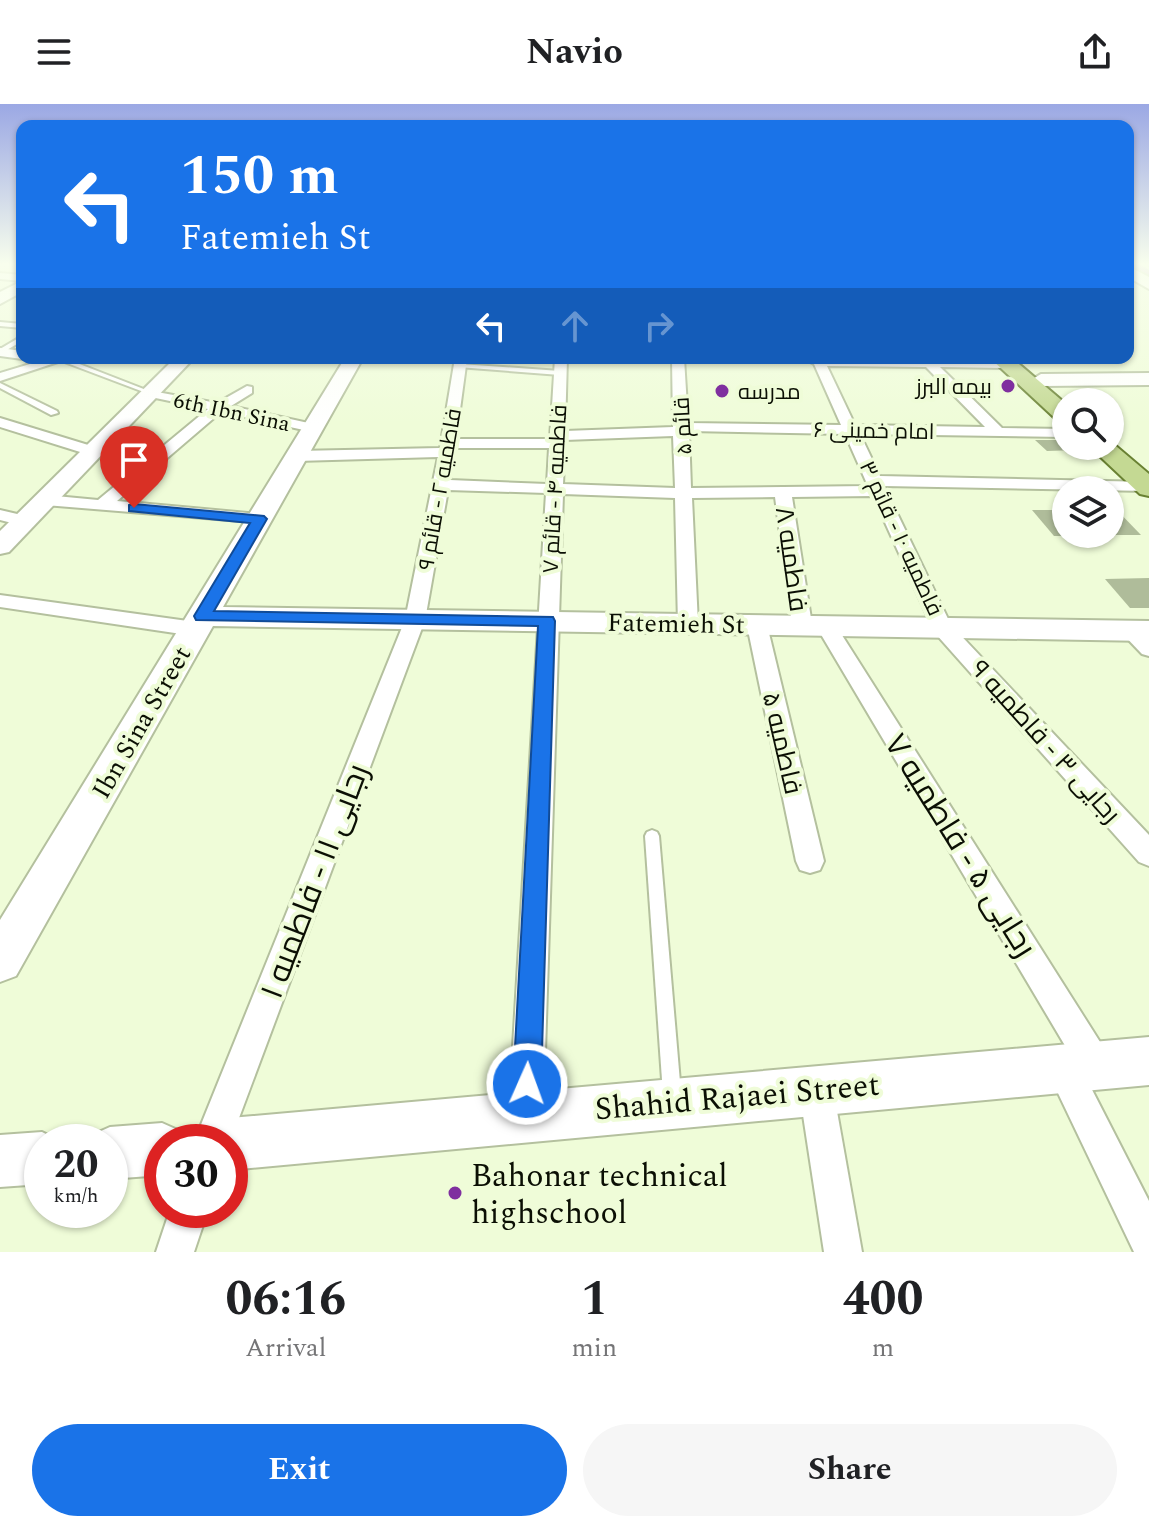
<!DOCTYPE html>
<meta charset="utf-8">
<style>
:root{--surface:#fff;--page:#f6f6f6;--text:#202124;--muted:#757577;--accent:#1a73e8}
body{margin:0;font-family:Spectral,Cairo,serif;background:var(--page);color:var(--text);height:100vh;display:flex;flex-direction:column;font-size:30px;white-space:nowrap}
*{box-sizing:border-box;margin:0}
p{font-size:26px;color:var(--muted)}
.icon{flex:none;width:44px;height:44px;fill:none;stroke:currentColor;stroke-width:2;stroke-linecap:round;stroke-linejoin:round}
.map{position:relative;height:1148px;overflow:hidden}
.sheet{display:flex;flex-direction:column;background:var(--surface);flex:1}
.sheet>*{flex:none}
.top-card{position:absolute;left:16px;top:16px;width:1118px;height:244px;border-radius:16px;box-shadow:0 2px 6px #0004;background:#1a73e8;color:#fff;overflow:hidden}
.controls{position:absolute;left:1052px;top:284px;display:grid;gap:16px}
.controls a{display:grid;place-items:center;width:72px;height:72px;border-radius:50%;background:var(--surface);box-shadow:0 2px 6px #0004;font-size:40px}
.speed{position:absolute;left:24px;top:1020px;display:flex;gap:16px;font-size:40px;font-weight:700;text-align:center}
.speed>*{display:grid;place-content:center;width:104px;height:104px;border-radius:50%;background:var(--surface);box-shadow:0 2px 6px #0004;line-height:1}
.speed small{font-size:20px;font-weight:400}
.speed .limit{border:12px solid #d22;background:#fff;color:#111}
.pin{position:absolute;display:grid;place-items:center;width:68px;height:68px;color:#fff;margin:-82px -34px;border-radius:50% 50% 50% 0;rotate:-45deg;box-shadow:0 0 8px #0007}
.pin .icon{rotate:45deg}
.me{position:absolute;width:88px;margin:-44px;rotate:2deg;stroke-linejoin:round;filter:drop-shadow(0 0 6px #0008)}
.turn{display:flex;align-items:center;gap:28px;height:168px;padding:0 32px;font-size:36px}
.turn .icon{width:104px;height:104px;stroke-width:2.5}
.turn b{display:block;font-size:56px;line-height:68px}
.lanes{display:flex;align-items:center;height:76px;padding:0 32px;background:#0003;justify-content:center;gap:40px;direction:ltr}
.lanes .off{opacity:.35}
.eta{display:flex;justify-content:space-evenly;align-items:center;height:136px;text-align:center}
.eta b{font-size:48px;font-weight:700;line-height:56px}
.cta{display:flex;gap:16px;margin-top:auto;padding:16px 32px}
.cta a{flex:1;height:92px;border-radius:48px;background:var(--accent);color:#fff;font-size:32px;font-weight:700;line-height:92px;text-align:center}
.cta a+a{background:var(--page);color:var(--text)}
header{display:flex;justify-content:space-between;align-items:center;height:104px;padding:0 32px;background:var(--surface);font-size:36px;font-weight:700}
.map>svg:first-child{display:block}
.lines{fill:none;stroke-linecap:round;stroke-linejoin:round}
.river{fill:#c795df;fill-rule:evenodd}
.building{fill:#afbc9a}
.lane-casing{stroke:#b4c09e;stroke-width:4}
.street-casing{stroke:#b4c09e;stroke-width:4}
.secondary-casing{stroke:#b4c09e;stroke-width:4}
.primary-casing{stroke:#698132;stroke-width:4}
.lane{fill:#fff;fill-rule:evenodd}
.street{fill:#fff;fill-rule:evenodd}
.secondary{fill:#fff;fill-rule:evenodd}
.primary{fill:#c4d993;fill-rule:evenodd}
.route{fill:#1a73e8;stroke:#114b97;stroke-width:2}
.poi-dot{fill:#7f2f9f;stroke:#effcd8;stroke-width:3}
.labels{text-anchor:middle;stroke-width:8;stroke-linejoin:round;paint-order:stroke}
.far-poi-label{font-size:22px;fill:#0b0f04;stroke:#effcd8;text-anchor:end}
.far-street-label{font-size:22px;fill:#0b0f04;stroke:#effcd8}
.street-label{font-size:26px;fill:#0b0f04;stroke:#effcd8}
.near-street-label{font-size:32px;fill:#0b0f04;stroke:#effcd8}
.near-poi-label{font-size:32px;fill:#0b0f04;stroke:#effcd8;text-anchor:start}
</style>
<header><svg class="icon" aria-label="menu" viewBox="0 0 24 24"><path d="M4 6h16M4 12h16M4 18h16"/></svg>Navio<svg class="icon" aria-label="share" viewBox="0 0 24 24"><path d="M12 15V3M7 8l5-5 5 5M5 13v7h14v-7"/></svg></header>
<div class="map">
<svg width="1149" height="1148" viewBox="0 0 1149 1148">
<rect width="100%" height="100%" fill="#effcd8"/>
<g class="lines">
<path class="river" d="M 1128,160 L 1139,160 L 1149,166 L 1149,178 L 1128,167 Z"/>
</g>
<g class="building">
<path d="M 1035,336 L 1066,336 L 1066,342 L 1077,346 L 1047,347 Z"/>
<path d="M 1110,399 L 1141,431 L 1110,431 Z"/>
<path d="M 1032,406 L 1066,406 L 1066,432 L 1054,432 Z"/>
<path d="M 1149,474 L 1149,504 L 1130,504 L 1105,475 Z"/>
</g>
<g class="lines">
<defs>
<g id="lane">
<path d="M 0,218 L 22,220 L 22,224 L 0,222 Z"/>
<path d="M 22,232 L 22,237 L 0,250 L 0,245 Z"/>
<path d="M 59,254 L 64,254 L 154,289 L 149,290 L 59,256 Z"/>
<path d="M 460,260 L 560,267 L 563,269 L 560,271 L 458,263 L 458,261 Z"/>
<path d="M 0,279 L 57,307 L 58,309 L 51,311 L 0,284 Z"/>
<path d="M 652,726 L 657,728 L 659,732 L 681,990 L 678,996 L 672,999 L 666,996 L 663,990 L 645,732 L 647,728 Z"/>
</g>
<g id="street">
<path d="M 0,169 L 22,171 L 22,177 L 0,175 Z"/>
<path d="M 0,244 L 22,247 L 22,254 L 25,254 L 22,255 L 0,252 Z"/>
<path d="M 50,254 L 70,254 L 0,277 L 0,269 Z"/>
<path d="M 455,254 L 467,254 L 456,335 L 550,335 L 555,254 L 567,254 L 565,327 L 673,323 L 672,254 L 684,254 L 688,319 L 841,321 L 814,260 L 802,254 L 1011,257 L 1011,263 L 1006,264 L 940,263 L 1002,324 L 1066,325 L 1066,333 L 860,330 L 880,372 L 1149,378 L 1147,387 L 884,382 L 951,521 L 1149,731 L 1149,762 L 1139,758 L 935,529 L 873,392 L 792,393 L 812,521 L 802,528 L 792,521 L 775,393 L 692,394 L 698,520 L 688,527 L 678,520 L 675,394 L 563,390 L 543,1010 L 538,1022 L 526,1027 L 514,1022 L 509,1010 L 546,389 L 448,386 L 425,516 L 230,1038 L 194,1038 L 405,516 L 438,353 L 297,357 L 289,352 L 297,347 L 440,344 ZM 827,262 L 926,263 L 985,323 L 855,321 ZM 689,327 L 845,330 L 868,382 L 691,384 ZM 673,332 L 675,384 L 563,380 L 565,336 ZM 455,344 L 549,344 L 547,380 L 450,376 Z"/>
<path d="M 247,282 L 252,283 L 252,289 L 231,302 L 313,320 L 320,324 L 313,328 L 221,308 L 117,397 L 259,410 L 268,415 L 265,419 L 45,401 L 37,396 L 45,391 L 98,396 L 208,305 L 146,292 L 146,286 L 217,299 Z"/>
<path d="M 0,314 L 98,344 L 101,347 L 93,352 L 0,323 Z"/>
<path d="M 0,406 L 30,413 L 33,417 L 24,422 L 0,416 Z"/>
<path d="M 0,491 L 195,518 L 205,525 L 195,532 L 0,503 Z"/>
<path d="M 757,514 L 767,521 L 824,757 L 820,766 L 810,769 L 800,766 L 796,757 L 747,521 Z"/>
<path d="M 826,515 L 833,517 L 1107,949 L 1112,961 L 1107,973 L 1095,978 L 1086,974 L 1149,1097 L 1149,1148 L 1134,1148 L 1046,964 L 1051,952 L 1063,947 L 1070,950 L 816,522 Z"/>
<path d="M 1129,519 L 1136,521 L 1149,533 L 1149,552 L 1142,550 L 1119,526 Z"/>
<path d="M 816,968 L 828,973 L 833,985 L 862,1148 L 824,1148 L 799,985 L 804,973 Z"/>
<path d="M 170,1106 L 208,1106 L 194,1148 L 156,1148 Z"/>
</g>
<g id="secondary">
<path d="M 1128,162 L 1149,173 L 1149,185 L 1128,173 Z"/>
<path d="M 22,177 L 22,188 L 0,200 L 0,188 Z"/>
<path d="M 175,254 L 194,254 L 9,448 L 0,450 L 0,427 Z"/>
<path d="M 345,254 L 363,254 L 223,503 L 1149,517 L 1149,537 L 213,522 L 16,872 L 0,878 L 0,816 Z"/>
<path d="M 1149,269 L 1149,281 L 1041,282 L 1031,276 L 1041,270 Z"/>
<path d="M 1149,933 L 1149,981 L 230,1066 L 230,1038 L 205,1038 L 212,1022 L 230,1014 Z"/>
<path d="M 162,1019 L 180,1027 L 185,1038 L 162,1038 L 162,1071 L 110,1075 L 110,1038 L 88,1038 L 92,1031 L 110,1023 Z"/>
<path d="M 42,1028 L 62,1038 L 42,1038 L 42,1080 L 0,1083 L 0,1031 Z"/>
</g>
<g id="primary">
<path d="M 990,254 L 1012,254 L 1066,300 L 1066,319 L 1058,317 Z"/>
<path d="M 1110,337 L 1149,370 L 1149,392 L 1140,390 L 1089,342 L 1110,342 Z"/>
</g>
</defs>
<use href="#lane" class="lane-casing"/>
<use href="#street" class="street-casing"/>
<use href="#secondary" class="secondary-casing"/>
<use href="#primary" class="primary-casing"/>
<use href="#lane" class="lane"/>
<use href="#street" class="street"/>
<use href="#secondary" class="secondary"/>
<use href="#primary" class="primary"/>
</g>
<linearGradient id="sky" x2="0" y2="1"><stop stop-color="#9ba8e4"/><stop offset="0.5" stop-color="#f8feed"/><stop offset="1" stop-color="#f8feed" stop-opacity="0"/></linearGradient>
<rect width="1149" height="320" fill="url(#sky)"/>
<path class="route" d="M 134,400 L 264,412 L 267,415 L 214,507 L 553,513 L 555,517 L 541,980 L 537,990 L 527,994 L 517,990 L 513,980 L 538,522 L 196,516 L 194,512 L 250,419 L 129,407 L 129,401 Z"/>
<g class="poi-dot">
<circle cx="1008" cy="282" r="8"/>
<circle cx="722" cy="287" r="8"/>
<circle cx="455" cy="1089" r="8"/>
</g>
<g class="labels">
<g class="far-poi-label">
<text x="992" y="290">بیمه البرز</text>
<text x="738" y="295" text-anchor="start">مدرسه</text>
</g>
<g class="far-street-label">
<text transform="translate(232 307) rotate(12)" y="8">6th Ibn Sina</text>
<text transform="translate(682 322) rotate(-93)" y="8">قائم ۵</text>
<text transform="translate(874 326) rotate(1)" y="8">امام خمینی ۶</text>
<text transform="translate(439 385) rotate(-80)" y="8">فاطمیه ۲ - قائم ۹</text>
<text transform="translate(554 385) rotate(-87)" y="8">فاطمیه ۴ - قائم ۷</text>
<text transform="translate(902 434) rotate(65)" y="8">فاطمیه ۱۰ - قائم ۳</text>
</g>
<g class="street-label">
<text transform="translate(792 455) rotate(82)" y="9">فاطمیه ۸</text>
<text transform="translate(676 519) rotate(1)" y="9">Fatemieh St</text>
<text transform="translate(141 618) rotate(-60)" y="9">Ibn Sina Street</text>
<text transform="translate(1046 637) rotate(48)" y="9">رجایی ۳ - فاطمیه ۹</text>
<text transform="translate(783 639) rotate(77)" y="9">فاطمیه ۵</text>
</g>
<g class="near-street-label">
<text transform="translate(961 741) rotate(58)" y="11">رجایی ۵ - فاطمیه ۷</text>
<text transform="translate(314 777) rotate(-69)" y="11">رجایی ۱۱ - فاطمیه ۱</text>
<text transform="translate(737 992) rotate(-5)" y="11">Shahid Rajaei Street</text>
</g>
<g class="near-poi-label">
<text x="471" y="1082">Bahonar technical<tspan x="471" dy="37">highschool</tspan></text>
</g>
</g>
</svg>
<div class="controls">
<a><svg class="icon" aria-label="search" viewBox="0 0 24 24"><circle cx="10" cy="10" r="6"/><path d="M15 15l6 6"/></svg></a>
<a><svg class="icon" aria-label="layers" viewBox="0 0 24 24"><path d="M12 4l9 5-9 5-9-5zM3 14l9 5 9-5"/></svg></a>
</div>
<div class="speed"><div>20<small>km/h</small></div><div class="limit">30</div></div>
<div class="pin" style="left:134px;top:404px;background:#d93025"><svg class="icon" aria-label="arrive" viewBox="0 0 24 24"><path d="M6 21V4h12l-3 4 3 4H6"/></svg></div>
<svg class="me" style="left:527px;top:980px" viewBox="-20 -20 40 40"><circle r="17" fill="#1a73e8" stroke="#fff" stroke-width="3"/><path d="M0-11L8 9 0 5-8 9z" fill="#fff"/></svg>
<div class="top-card">
<div class="turn"><svg class="icon" aria-label="left" viewBox="0 0 24 24"><path d="M17 20v-9H6M10 6l-5 5 5 5"/></svg><div><b>150 m</b>Fatemieh St</div></div>
<div class="lanes"><svg class="icon" aria-label="left" viewBox="0 0 24 24"><path d="M17 20v-9H6M10 6l-5 5 5 5"/></svg><svg class="icon off" aria-label="ahead" viewBox="0 0 24 24"><path d="M12 20V5M6 11l6-6 6 6"/></svg><svg class="icon off" aria-label="right" viewBox="0 0 24 24"><path d="M7 20v-9h11M14 6l5 5-5 5"/></svg></div>
</div>
</div>
<section class="sheet">
<div class="eta">
<div><b>06:16</b><p>Arrival</p></div>
<div><b>1</b><p>min</p></div>
<div><b>400</b><p>m</p></div>
</div>
<div class="cta"><a>Exit</a><a>Share</a></div>
</section>
